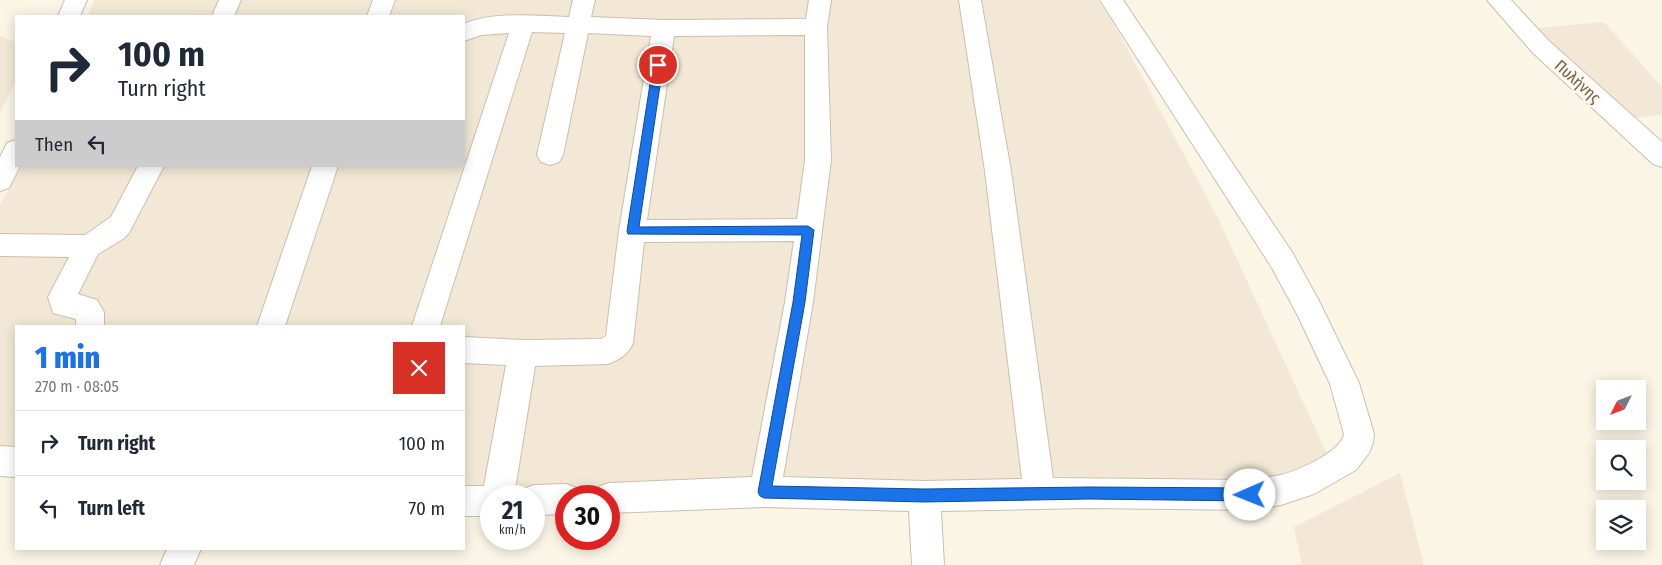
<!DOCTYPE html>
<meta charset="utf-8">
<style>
:root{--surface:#fff;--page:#f6f6f7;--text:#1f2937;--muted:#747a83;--line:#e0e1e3;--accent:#1a73e8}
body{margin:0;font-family:"Fira Sans Condensed",sans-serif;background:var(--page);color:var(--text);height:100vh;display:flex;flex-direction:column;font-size:19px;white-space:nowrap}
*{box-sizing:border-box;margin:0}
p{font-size:16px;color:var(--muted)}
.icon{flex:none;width:28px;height:28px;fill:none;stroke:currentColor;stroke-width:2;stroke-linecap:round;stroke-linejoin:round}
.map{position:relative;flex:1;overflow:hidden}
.side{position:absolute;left:15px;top:325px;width:450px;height:225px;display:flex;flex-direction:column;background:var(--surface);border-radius:0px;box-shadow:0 2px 12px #0003}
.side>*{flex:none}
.banner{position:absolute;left:15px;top:15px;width:450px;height:152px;border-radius:0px;box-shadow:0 2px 12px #0003;background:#fff;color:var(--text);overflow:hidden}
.needle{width:32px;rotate:228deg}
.tools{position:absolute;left:1596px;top:380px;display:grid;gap:10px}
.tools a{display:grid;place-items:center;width:50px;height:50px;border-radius:0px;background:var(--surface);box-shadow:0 2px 12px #0003;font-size:25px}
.speed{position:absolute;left:480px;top:485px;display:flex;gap:10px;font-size:25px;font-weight:700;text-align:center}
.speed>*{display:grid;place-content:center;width:65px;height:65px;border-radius:50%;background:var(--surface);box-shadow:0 2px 12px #0003;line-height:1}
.speed small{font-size:12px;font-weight:400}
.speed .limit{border:8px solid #d22;background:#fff;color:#111}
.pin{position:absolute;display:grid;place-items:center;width:42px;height:42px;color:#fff;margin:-21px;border:2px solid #fff;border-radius:50%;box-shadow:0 1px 5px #0007}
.me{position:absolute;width:55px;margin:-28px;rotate:269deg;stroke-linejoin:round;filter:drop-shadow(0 0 4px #0008)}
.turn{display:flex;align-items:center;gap:18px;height:105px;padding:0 20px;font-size:22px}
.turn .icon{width:65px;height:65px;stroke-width:2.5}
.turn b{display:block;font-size:35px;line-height:42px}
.then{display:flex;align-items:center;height:48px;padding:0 20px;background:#0003;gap:10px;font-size:19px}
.round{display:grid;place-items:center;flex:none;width:52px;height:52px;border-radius:0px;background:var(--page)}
.headline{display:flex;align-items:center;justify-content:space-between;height:85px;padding:0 20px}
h1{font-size:30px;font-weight:800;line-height:38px;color:var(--accent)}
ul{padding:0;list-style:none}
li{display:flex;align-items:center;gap:15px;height:65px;padding:0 20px;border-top:1px solid var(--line)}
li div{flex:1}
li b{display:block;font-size:19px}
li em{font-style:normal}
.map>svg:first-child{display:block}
.residential{fill:#f2e8d5}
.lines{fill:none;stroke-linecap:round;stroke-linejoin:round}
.minor-casing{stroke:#ccbead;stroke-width:2}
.tertiary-casing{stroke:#ccbead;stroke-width:2}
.minor{fill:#fff;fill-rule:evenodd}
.tertiary{fill:#fff;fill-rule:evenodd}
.route{fill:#1a73e8;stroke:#114b97}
.labels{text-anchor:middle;stroke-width:4.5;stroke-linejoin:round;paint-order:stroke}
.street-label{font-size:16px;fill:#735e4c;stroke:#fef9ec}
</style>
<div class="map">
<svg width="1662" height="565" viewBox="0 0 1662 565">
<rect width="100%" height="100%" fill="#fbf5e6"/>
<g class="residential">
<path d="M 94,0 L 1098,0 L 1112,21 L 1217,216 L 1328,456 L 1289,477 L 464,487 L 464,326 L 16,326 L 16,456 L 0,453 L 0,205 L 22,166 L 464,166 L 464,16 L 88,16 Z"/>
<path d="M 1604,22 L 1662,87 L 1662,114 L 1637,118 L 1612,99 L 1536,28 Z"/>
<path d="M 0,36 L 16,42 L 16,81 L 0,113 Z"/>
<path d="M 1400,473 L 1424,565 L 1302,565 L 1294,527 Z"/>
</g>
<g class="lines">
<defs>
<g id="minor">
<path d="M 219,0 L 241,0 L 234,16 L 212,16 Z"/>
<path d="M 373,0 L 395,0 L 389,16 L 367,16 Z"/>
<path d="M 573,0 L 595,0 L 591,17 L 664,20 L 806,19 L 809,0 L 831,0 L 827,27 L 831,160 L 813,302 L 783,477 L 924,481 L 1022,479 L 985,171 L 959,0 L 981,0 L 1011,171 L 1053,478 L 1250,480 C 1260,478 1271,477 1281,475 C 1297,471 1341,452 1344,434 L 1330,384 L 1298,316 L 1272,268 L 1100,0 L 1123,0 L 1292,252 L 1318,299 L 1359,383 L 1374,434 L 1373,443 L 1369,453 L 1356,470 L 1314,494 L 1281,505 L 1250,510 L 1089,508 L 941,511 L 944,565 L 912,565 L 909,511 L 765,507 L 609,513 L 609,496 L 594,496 L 598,487 L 609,483 L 752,477 L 785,302 L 794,241 L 644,242 L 633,343 C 628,355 620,359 608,364 L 535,366 L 514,496 L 491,496 L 491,516 L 464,516 L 464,486 L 484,486 L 506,365 L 464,363 L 464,337 L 523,340 L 601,339 L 606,336 L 619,231 L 651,36 L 588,33 L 563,155 L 559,162 L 550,165 L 541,162 L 537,155 L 565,33 L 532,32 L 440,326 L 412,326 L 509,33 L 481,35 L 464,41 L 464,24 C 493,11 537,16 569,17 ZM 805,35 L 805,160 L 797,219 L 647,220 L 674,36 Z"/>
<path d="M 1487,0 L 1511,0 L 1549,41 L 1662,142 L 1662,167 L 1653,164 L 1533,53 Z"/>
<path d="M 138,166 L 164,166 L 129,233 L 123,239 L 98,254 L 78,294 L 97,300 L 104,312 L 104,326 L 76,326 L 76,319 L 53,313 L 48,297 L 69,257 L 0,256 L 0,234 L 85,235 L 111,217 Z"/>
<path d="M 312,166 L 338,166 L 285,326 L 257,326 Z"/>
<path d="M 0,446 L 16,447 L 16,477 L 0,476 Z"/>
<path d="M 566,484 L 577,488 L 581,496 L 566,496 L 566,514 L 534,515 L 534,496 L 520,496 L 523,489 L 534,485 Z"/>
<path d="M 167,549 L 201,549 L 194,565 L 160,565 Z"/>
</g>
<g id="tertiary">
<path d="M 65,0 L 87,0 L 80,16 L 58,16 Z"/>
<path d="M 16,140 L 16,166 L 20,166 L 9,188 L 0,191 L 0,157 L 7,143 Z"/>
</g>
</defs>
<use href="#minor" class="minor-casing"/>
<use href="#tertiary" class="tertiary-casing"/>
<use href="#minor" class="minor"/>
<use href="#tertiary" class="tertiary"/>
</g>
<path class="route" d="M 658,61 L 663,65 L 639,227 L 808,226 L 814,230 L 805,302 L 772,486 L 924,489 L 1089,487 L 1250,488 L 1255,490 L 1257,495 L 1255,499 L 1250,501 L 1089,499 L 924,502 L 764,498 L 760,496 L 758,492 L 793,302 L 802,235 L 628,234 L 627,231 L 653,65 Z"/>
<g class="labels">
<g class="street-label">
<text transform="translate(1578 81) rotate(42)" y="6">Πυλήνης</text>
</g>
</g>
</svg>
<div class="tools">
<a><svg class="needle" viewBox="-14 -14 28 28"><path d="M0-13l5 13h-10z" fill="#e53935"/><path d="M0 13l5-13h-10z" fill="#747a83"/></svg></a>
<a><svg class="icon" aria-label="search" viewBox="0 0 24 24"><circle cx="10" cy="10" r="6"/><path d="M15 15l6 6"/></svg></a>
<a><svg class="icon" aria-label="layers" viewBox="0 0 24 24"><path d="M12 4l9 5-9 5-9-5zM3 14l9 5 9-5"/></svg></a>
</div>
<div class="speed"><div>21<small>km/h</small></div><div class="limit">30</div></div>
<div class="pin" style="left:658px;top:65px;background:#d93025"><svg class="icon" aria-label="arrive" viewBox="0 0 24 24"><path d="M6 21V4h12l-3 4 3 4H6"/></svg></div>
<svg class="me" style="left:1250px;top:495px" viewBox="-20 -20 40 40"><circle r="19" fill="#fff"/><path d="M0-13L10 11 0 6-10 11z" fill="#1a73e8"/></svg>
<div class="banner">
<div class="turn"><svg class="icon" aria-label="right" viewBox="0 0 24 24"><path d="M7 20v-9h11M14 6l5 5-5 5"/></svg><div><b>100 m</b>Turn right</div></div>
<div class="then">Then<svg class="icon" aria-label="left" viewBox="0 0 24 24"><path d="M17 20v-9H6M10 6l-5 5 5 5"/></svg></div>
</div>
<section class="side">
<div class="headline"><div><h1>1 min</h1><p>270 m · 08:05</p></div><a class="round" style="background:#d93025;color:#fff"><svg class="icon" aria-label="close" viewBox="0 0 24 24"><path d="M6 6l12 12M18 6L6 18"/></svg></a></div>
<ul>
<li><svg class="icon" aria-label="right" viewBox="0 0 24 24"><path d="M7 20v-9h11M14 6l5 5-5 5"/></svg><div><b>Turn right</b></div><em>100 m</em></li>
<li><svg class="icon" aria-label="left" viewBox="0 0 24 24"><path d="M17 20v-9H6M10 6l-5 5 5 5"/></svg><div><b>Turn left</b></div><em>70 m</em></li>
</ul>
</section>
</div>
